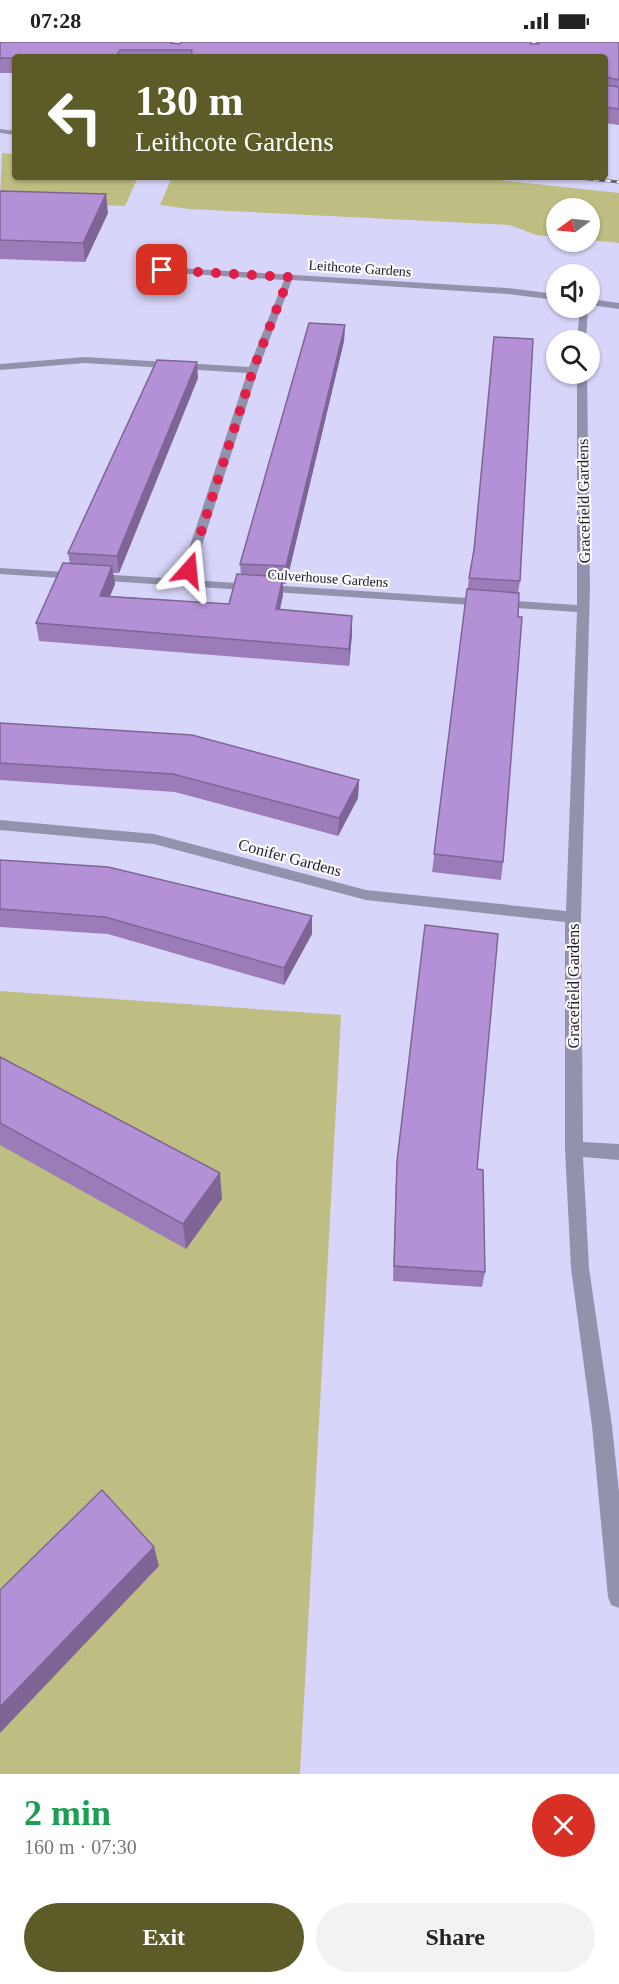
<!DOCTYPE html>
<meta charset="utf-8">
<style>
:root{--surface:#fff;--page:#f2f2f2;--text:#222;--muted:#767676;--accent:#5d5b28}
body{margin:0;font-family:Georgia,serif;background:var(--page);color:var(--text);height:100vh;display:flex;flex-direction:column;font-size:22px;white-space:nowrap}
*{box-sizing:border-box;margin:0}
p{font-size:20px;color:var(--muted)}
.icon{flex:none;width:33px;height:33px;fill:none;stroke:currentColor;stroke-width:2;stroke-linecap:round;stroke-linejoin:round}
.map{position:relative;height:1732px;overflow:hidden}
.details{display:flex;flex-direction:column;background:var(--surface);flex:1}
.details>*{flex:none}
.guide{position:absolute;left:12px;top:12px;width:596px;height:126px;border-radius:6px;box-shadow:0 2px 4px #0004;background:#5d5b28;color:#fff;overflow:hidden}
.needle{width:39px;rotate:255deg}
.tools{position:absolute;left:546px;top:156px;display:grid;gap:12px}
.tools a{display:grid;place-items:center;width:54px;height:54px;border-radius:50%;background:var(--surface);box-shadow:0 2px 4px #0004;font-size:30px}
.pin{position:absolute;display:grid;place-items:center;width:51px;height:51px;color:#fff;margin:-26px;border-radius:12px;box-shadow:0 3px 9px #0006}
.me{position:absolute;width:66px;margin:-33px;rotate:18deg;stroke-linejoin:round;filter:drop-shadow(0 0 4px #0008)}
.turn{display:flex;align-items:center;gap:21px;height:126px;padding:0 24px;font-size:27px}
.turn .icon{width:78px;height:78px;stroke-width:2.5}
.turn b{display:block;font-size:42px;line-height:51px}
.round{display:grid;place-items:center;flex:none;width:63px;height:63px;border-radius:32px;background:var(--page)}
.head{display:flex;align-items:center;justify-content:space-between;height:102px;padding:0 24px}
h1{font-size:36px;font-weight:700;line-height:45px;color:#1e9e55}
.action{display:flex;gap:12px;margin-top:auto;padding:12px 24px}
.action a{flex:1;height:69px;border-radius:36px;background:var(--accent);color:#fff;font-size:24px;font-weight:700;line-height:69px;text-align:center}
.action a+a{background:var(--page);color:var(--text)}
.status{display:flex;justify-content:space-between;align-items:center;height:42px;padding:0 30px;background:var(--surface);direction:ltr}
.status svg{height:16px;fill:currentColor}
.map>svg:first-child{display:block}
.green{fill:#bebd82}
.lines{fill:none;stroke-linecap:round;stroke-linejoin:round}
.minor{fill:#9392ac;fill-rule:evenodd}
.rail-casing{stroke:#62607a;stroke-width:3}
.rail{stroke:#fafafa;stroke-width:2;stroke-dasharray:6;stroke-linecap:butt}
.wall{fill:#9b7cb9}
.shaded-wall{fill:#7e6596}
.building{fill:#b490d7;stroke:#7e6596;stroke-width:1.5}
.route{stroke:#e11d48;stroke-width:10;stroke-dasharray:0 18}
.labels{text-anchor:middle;stroke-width:4.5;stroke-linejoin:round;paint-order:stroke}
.far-street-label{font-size:14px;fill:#1d1b30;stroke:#fafafa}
.street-label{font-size:16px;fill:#1d1b30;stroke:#fafafa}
</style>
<div class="status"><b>07:28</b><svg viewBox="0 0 49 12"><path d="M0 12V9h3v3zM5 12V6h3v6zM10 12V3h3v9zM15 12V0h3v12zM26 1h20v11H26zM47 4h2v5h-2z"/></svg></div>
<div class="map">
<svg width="619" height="1732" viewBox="0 0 619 1732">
<rect width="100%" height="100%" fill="#d7d5f9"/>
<g class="green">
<path d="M 2,111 L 15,112 L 15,135 L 138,135 L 125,164 L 0,159 Z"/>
<path d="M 172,135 L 472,135 L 619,151 L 619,201 L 590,198 L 590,166 L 556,166 L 556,195 L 536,193 L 510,183 L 189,167 L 160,163 Z"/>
<path d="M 0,949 L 341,973 L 300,1732 L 0,1732 Z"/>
</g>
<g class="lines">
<g class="minor">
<path d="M 0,87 L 15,89 L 15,93 L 0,91 Z"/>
<path d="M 162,225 L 507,246 L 556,252 L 556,258 L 507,252 L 292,238 L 258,328 L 191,538 L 577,563 L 577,332 L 587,332 L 590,546 L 581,875 L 583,1100 L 619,1102 L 619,1118 L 583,1115 L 589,1226 L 612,1384 L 619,1450 L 619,1566 L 611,1563 L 608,1555 L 592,1384 L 571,1226 L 565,1107 L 565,880 L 366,858 L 154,802 L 0,788 L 0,778 L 154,792 L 366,848 L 566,869 L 577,570 L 0,532 L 0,526 L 179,537 L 247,331 L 85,321 L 0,328 L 0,322 L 85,315 L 249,325 L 284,238 L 159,230 L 159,226 Z"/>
<path d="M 590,257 L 619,261 L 619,267 L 590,263 Z"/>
<path d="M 580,266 L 588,266 L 586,298 L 577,298 Z"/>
</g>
<defs>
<path id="rail" d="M 569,135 L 619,140"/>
</defs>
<use href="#rail" class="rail-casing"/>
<use href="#rail" class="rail"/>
</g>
<g class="wall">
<path d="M 0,0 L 175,2 L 535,2 L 536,0 L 619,0 L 619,83 L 604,81 L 604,15 L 15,15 L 15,31 L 0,31 Z"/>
<path d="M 0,149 L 108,171 L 85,220 L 0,217 Z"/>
<path d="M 345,283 L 344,299 L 286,542 L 283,542 L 283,553 L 280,567 L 352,592 L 349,624 L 39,599 L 36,581 L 70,522 L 68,511 L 198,336 L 119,531 L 113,531 L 115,542 L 110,554 L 229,562 L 241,533 L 240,522 Z"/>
<path d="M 469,536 L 520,539 L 518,551 L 503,820 L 501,838 L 432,830 Z"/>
<path d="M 0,681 L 359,738 L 358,756 L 338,794 L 175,750 L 0,738 Z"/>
<path d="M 0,818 L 312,892 L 284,943 L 108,892 L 0,885 Z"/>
<path d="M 0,1015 L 222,1157 L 186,1207 L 0,1103 Z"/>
<path d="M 397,1119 L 477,1127 L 485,1230 L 482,1245 L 393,1239 L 396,1135 Z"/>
</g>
<g class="shaded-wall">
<path d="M 106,152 L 108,171 L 85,220 L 83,201 Z"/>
<path d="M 345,283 L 344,299 L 286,542 L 286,524 Z"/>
<path d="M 197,320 L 198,336 L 119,531 L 117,514 Z"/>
<path d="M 112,524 L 115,542 L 103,571 L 100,554 Z"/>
<path d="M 283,535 L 283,553 L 276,584 L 276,567 Z"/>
<path d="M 352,574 L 352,592 L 349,624 L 349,607 Z"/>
<path d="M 359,738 L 358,756 L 338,794 L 339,776 Z"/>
<path d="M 312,874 L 312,892 L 284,943 L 284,926 Z"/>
<path d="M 220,1131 L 222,1157 L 186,1207 L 183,1182 Z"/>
<path d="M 154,1505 L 159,1524 L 0,1691 L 0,1665 Z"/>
</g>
<g class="building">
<path d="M 0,0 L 172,0 L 171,1 L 180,2 L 181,0 L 531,0 L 531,2 L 539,2 L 540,0 L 619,0 L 619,38 L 607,35 L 604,37 L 604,15 L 191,15 L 192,8 L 120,8 L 116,15 L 15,15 L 15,16 L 0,16 Z"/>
<path d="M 604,42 L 605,43 L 619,45 L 619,67 L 604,65 Z"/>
<path d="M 0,149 L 106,152 L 83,201 L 0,198 Z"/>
<path d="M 309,281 L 345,283 L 286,524 L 240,522 Z"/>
<path d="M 494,295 L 533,297 L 520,539 L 469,536 L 474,508 Z"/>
<path d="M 157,318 L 197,320 L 117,514 L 68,511 Z"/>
<path d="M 63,521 L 112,524 L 100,554 L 229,562 L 237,532 L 283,535 L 276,567 L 352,574 L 349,607 L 36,581 Z"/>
<path d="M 467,547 L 519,551 L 518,575 L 522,575 L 503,820 L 434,812 Z"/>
<path d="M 0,681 L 192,693 L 359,738 L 339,776 L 173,732 L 0,721 Z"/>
<path d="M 0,818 L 108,825 L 312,874 L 284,926 L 105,875 L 0,867 Z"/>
<path d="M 425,883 L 498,892 L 477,1127 L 483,1128 L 485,1230 L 394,1224 L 397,1119 Z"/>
<path d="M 0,1015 L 220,1131 L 183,1182 L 0,1081 Z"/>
<path d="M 102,1448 L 154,1505 L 0,1665 L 0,1548 Z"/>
</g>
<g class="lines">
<path class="route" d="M 162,228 L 289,235 L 253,328 L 189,528"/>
</g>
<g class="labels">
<g class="far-street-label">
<text transform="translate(360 226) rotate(4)" y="5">Leithcote Gardens</text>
<text transform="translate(328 536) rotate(4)" y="5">Culverhouse Gardens</text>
</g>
<g class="street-label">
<text transform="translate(583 459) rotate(-91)" y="6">Gracefield Gardens</text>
<text transform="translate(290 815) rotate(15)" y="6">Conifer Gardens</text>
<text transform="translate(573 944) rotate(-90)" y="6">Gracefield Gardens</text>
</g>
</g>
</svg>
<div class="tools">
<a><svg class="needle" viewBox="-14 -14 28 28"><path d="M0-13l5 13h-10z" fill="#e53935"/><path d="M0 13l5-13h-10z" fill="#767676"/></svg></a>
<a><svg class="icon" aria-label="sound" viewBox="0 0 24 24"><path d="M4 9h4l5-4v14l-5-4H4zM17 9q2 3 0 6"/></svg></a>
<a><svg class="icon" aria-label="search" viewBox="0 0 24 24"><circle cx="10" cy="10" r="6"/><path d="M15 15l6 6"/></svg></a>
</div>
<div class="pin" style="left:162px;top:228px;background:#d93025"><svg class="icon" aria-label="arrive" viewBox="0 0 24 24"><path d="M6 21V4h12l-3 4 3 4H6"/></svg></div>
<svg class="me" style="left:189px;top:528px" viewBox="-20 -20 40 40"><path d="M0-17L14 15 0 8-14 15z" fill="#e11d48" stroke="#fff" stroke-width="4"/></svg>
<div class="guide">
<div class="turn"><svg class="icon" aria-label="left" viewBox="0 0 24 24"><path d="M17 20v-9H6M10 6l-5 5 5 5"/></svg><div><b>130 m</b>Leithcote Gardens</div></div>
</div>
</div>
<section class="details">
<div class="head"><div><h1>2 min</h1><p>160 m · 07:30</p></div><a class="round" style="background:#d93025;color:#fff"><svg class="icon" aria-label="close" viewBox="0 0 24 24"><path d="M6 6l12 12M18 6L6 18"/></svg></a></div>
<div class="action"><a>Exit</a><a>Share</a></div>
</section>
